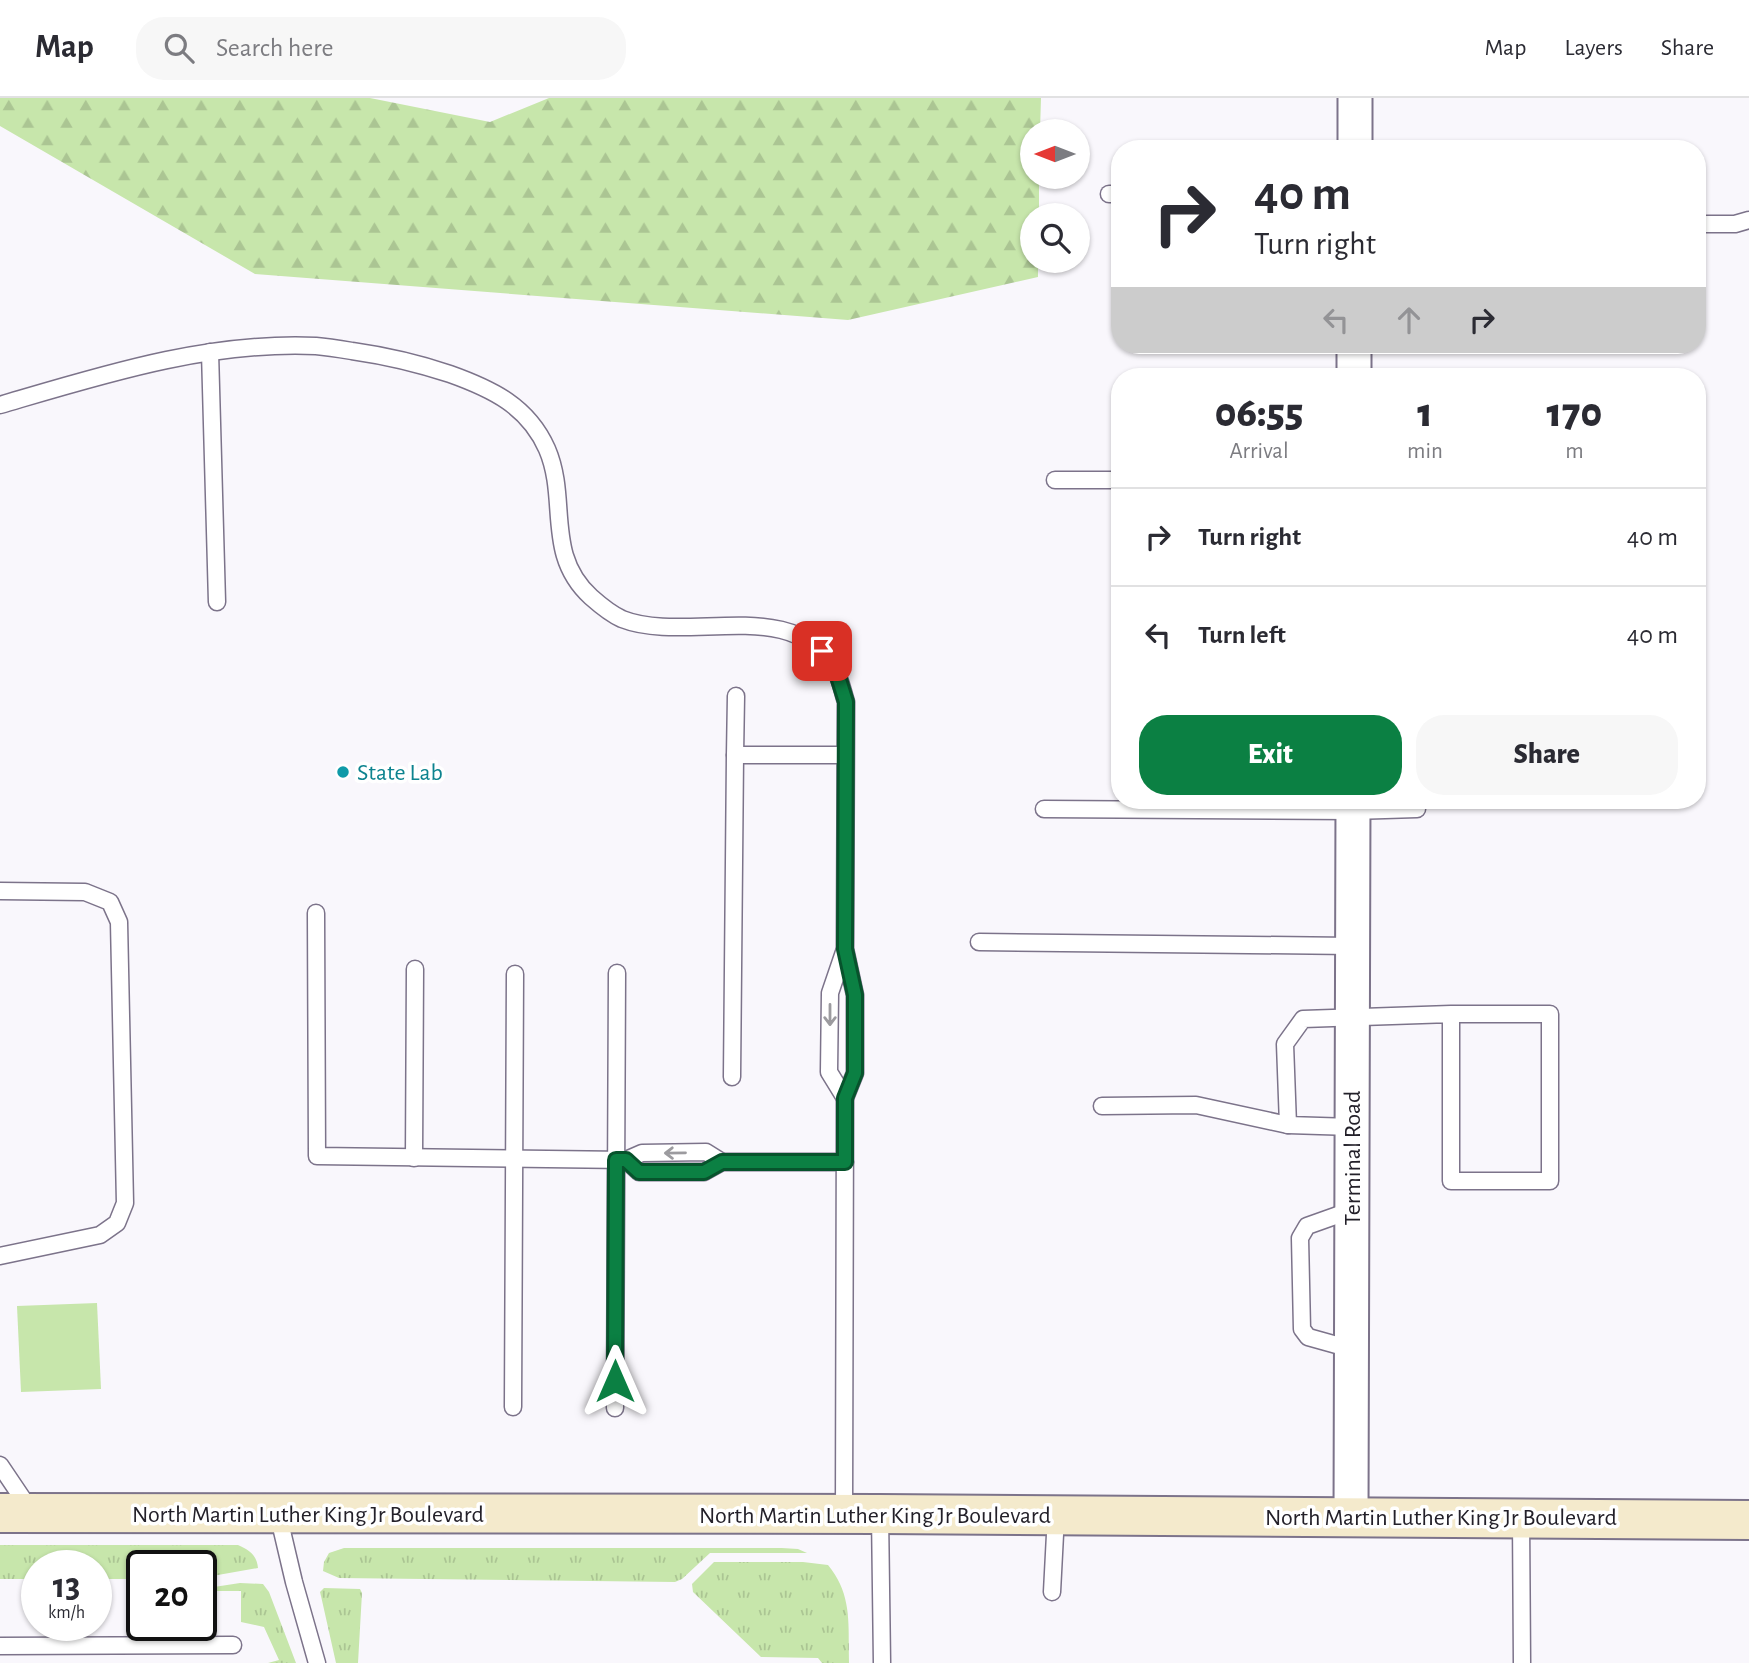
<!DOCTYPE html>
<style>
:root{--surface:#fff;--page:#f7f7f7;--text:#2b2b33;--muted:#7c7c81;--line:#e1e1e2;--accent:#0b8043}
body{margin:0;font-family:"Alegreya Sans",sans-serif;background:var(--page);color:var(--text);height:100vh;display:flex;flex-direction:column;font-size:26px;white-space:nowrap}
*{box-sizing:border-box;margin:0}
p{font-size:23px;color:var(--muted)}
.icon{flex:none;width:38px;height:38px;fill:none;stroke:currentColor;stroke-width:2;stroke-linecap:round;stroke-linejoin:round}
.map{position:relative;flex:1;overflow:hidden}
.details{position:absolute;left:1111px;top:270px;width:595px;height:441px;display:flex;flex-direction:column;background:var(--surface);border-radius:28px;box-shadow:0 2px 5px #0004}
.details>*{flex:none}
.banner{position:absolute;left:1111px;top:42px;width:595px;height:214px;border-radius:28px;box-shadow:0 2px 5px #0004;background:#fff;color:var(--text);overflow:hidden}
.needle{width:46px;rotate:270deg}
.buttons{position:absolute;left:1020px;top:21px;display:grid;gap:14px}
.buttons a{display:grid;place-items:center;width:70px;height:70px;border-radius:50%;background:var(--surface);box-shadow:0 2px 5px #0004;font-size:35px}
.speed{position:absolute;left:21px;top:1452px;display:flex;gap:14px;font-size:35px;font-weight:700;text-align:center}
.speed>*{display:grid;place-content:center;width:91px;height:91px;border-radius:50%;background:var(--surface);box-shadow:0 2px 5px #0004;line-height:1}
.speed small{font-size:18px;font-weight:400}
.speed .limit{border:4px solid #111;border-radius:10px;background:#fff;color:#111}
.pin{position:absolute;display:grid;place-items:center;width:60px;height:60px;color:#fff;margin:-30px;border-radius:14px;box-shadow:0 4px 10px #0006}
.me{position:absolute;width:77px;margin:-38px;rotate:0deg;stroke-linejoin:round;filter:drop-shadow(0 0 5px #0008)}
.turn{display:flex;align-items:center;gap:24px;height:147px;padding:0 28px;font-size:32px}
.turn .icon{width:91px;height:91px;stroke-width:2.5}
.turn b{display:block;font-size:49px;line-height:60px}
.lanes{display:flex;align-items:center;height:66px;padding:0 28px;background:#0003;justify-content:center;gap:35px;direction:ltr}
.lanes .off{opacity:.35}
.eta{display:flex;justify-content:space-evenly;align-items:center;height:119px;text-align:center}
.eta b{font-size:42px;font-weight:800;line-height:49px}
.action{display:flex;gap:14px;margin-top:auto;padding:14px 28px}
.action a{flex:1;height:80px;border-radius:28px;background:var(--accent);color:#fff;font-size:28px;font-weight:800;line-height:80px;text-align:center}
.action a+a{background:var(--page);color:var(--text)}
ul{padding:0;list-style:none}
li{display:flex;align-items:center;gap:21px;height:98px;padding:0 28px;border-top:2px solid var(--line)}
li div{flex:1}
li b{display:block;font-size:26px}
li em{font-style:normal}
header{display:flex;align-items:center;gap:42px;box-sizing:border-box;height:98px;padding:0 35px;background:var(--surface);border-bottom:2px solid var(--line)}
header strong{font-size:33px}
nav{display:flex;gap:38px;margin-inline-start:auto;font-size:24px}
.search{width:490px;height:63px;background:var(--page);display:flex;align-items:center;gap:18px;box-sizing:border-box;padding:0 24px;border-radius:28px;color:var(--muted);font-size:26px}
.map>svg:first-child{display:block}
.grass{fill:url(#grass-tufts)}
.forest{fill:url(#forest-firs)}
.pitch{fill:#c7e6ab}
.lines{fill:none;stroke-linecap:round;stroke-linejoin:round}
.lane-casing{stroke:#7c738a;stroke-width:19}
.street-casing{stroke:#7c738a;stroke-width:37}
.secondary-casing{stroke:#7c738a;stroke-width:42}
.lane{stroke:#fff;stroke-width:16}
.street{stroke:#fff;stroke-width:33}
.secondary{stroke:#f4eacc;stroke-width:38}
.oneway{stroke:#9c9b9f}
.route-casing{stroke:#07532c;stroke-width:18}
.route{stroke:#0b8043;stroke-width:12}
.culture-dot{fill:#0f9aa8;stroke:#fff;stroke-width:2.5}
.labels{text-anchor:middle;stroke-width:7;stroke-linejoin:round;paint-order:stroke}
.culture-label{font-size:24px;fill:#0d838f;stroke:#fff;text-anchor:start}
.street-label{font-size:24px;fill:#232029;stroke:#fff}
</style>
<header>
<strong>Map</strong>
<div class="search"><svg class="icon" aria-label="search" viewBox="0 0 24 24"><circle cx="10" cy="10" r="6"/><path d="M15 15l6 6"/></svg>Search here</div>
<nav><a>Map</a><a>Layers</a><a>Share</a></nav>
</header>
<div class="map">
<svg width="1749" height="1565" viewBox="0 0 1749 1565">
<defs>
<pattern id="grass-tufts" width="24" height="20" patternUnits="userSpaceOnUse" patternTransform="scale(1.75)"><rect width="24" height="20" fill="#c7e6ab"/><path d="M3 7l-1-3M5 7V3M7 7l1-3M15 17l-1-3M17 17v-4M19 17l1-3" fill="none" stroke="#abc593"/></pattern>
<pattern id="forest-firs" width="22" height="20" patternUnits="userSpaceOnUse" patternTransform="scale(1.75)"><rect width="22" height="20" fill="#c7e6ab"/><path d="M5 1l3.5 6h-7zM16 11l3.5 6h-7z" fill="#abc593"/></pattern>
</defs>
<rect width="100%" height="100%" fill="#f9f7fc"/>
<g class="grass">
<path d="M 0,1447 L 238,1447 C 250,1452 257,1458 258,1470 L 201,1480 L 201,1468 L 142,1468 L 142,1481 L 96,1481 L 96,1468 L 37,1468 L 37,1481 L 0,1481 Z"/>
<path d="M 344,1450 L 782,1450 L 798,1451 L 807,1455 L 710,1455 L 682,1481 L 675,1484 L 339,1480 L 323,1473 L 324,1464 L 329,1455 Z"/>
<path d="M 714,1464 L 803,1464 L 828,1467 C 853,1497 848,1528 849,1565 L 822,1565 L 818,1560 L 761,1559 L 693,1494 L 692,1486 Z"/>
<path d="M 240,1485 L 263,1486 L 269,1494 L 296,1565 L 268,1565 L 279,1562 L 264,1529 L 241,1524 L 241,1493 L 201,1493 L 201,1491 Z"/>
<path d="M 324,1490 L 360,1491 L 362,1495 L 358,1565 L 336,1565 L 321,1498 L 320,1494 Z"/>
</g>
<path class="forest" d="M 0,0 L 370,0 L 490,24 L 549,0 L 1041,0 L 1040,33 L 1032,33 L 1032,79 L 1039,79 L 1039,117 L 1032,117 L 1032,163 L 1038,163 L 1038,179 L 848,222 L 255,176 L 0,28 Z"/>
<path class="pitch" d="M 97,1205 L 101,1291 L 21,1294 L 17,1208 Z"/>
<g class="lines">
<defs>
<g id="lane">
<path d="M 1109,96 L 1120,96"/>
<path d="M 1698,126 L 1735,126 L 1749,122"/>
<path d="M 210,254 L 217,504"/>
<path d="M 0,307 C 102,277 208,243 316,248 C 328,249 340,251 352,253 C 387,258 417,265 450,276 C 492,291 528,308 547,351 C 569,402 544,456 591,499 C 600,507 611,516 622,521 C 688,547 795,495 836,574 C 841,583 843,595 846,604 L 845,851 L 855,897 L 855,975 L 845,1000 L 844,1416"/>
<path d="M 1055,382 L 1120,382"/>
<path d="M 735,657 L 736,598"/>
<path d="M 1044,711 L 1353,713 L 1417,711"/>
<path d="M 0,793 L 85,794 L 110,804 L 119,824 L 125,1105 L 117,1125 L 100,1137 L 0,1158"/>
<path d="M 316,815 L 317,1058 L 626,1062 L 642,1055 L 706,1054 L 722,1064"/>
<path d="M 979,844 L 1352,848"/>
<path d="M 844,854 L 830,895 L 829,974 L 845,1000"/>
<path d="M 732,979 L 735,657 L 845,657"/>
<path d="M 1102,1008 L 1196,1007 L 1288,1027"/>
<path d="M 1352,1029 L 1288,1027 L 1285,946 L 1303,921 L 1451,916 L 1451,1083 L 1550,1083 L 1550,916 L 1451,916"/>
<path d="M 414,1060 L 415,871"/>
<path d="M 626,1062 L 639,1074 L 704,1074 L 722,1064 L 845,1064"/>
<path d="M 1351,1251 L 1308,1239 L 1302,1231 L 1300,1140 L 1307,1128 L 1352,1112"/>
<path d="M 513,1309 L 515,876"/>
<path d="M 615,1310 L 617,875"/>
<path d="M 0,1367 L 31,1413"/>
<path d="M 278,1416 L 294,1484 L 317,1565"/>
<path d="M 880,1416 L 882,1565"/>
<path d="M 1521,1420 L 1522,1565"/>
<path d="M 1052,1494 L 1056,1417"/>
<path d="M 0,1548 L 233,1547"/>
</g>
<g id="street">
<path d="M 1355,51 L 1355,0"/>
<path d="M 1354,278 L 1354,247"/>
<path d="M 1351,1419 L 1353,702"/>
</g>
<path id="secondary" d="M 0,1415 L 880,1416 L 1749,1422"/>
</defs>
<use href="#lane" class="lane-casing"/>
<use href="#street" class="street-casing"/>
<use href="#secondary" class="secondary-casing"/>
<use href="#lane" class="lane"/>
<use href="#street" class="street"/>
<use href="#secondary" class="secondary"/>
</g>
<defs><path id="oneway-shaft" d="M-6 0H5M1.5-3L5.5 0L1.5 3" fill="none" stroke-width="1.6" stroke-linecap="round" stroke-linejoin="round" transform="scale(1.75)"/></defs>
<g class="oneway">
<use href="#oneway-shaft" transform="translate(830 917) rotate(90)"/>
<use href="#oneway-shaft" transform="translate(675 1055) rotate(179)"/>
</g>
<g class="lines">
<defs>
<path id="route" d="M 615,1283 L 616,1062 L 626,1062 L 639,1074 L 704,1074 L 722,1064 L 845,1064 L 845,1000 L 855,975 L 855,897 L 845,851 L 846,604 L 837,575 L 822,553"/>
</defs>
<use href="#route" class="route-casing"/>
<use href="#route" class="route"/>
</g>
<circle class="culture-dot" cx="343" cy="674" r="7"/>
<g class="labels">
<g class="culture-label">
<text x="357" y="682">State Lab</text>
</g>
<g class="street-label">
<text transform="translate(1352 1060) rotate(-90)" y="8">Terminal Road</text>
<text x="308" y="1424">North Martin Luther King Jr Boulevard</text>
<text x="875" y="1425">North Martin Luther King Jr Boulevard</text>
<text x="1441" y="1427">North Martin Luther King Jr Boulevard</text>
</g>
</g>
</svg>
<div class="buttons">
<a><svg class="needle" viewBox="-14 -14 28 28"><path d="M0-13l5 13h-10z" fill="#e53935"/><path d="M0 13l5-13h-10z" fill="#7c7c81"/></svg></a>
<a><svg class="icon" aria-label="search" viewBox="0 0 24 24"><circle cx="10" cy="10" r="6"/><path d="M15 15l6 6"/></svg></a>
</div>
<div class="speed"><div>13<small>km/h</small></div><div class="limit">20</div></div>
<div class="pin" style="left:822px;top:553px;background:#d93025"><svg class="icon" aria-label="arrive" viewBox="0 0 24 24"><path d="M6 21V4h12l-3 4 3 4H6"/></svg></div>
<svg class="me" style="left:615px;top:1283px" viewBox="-20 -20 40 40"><path d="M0-17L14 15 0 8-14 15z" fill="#0b8043" stroke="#fff" stroke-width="4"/></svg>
<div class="banner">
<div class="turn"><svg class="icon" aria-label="right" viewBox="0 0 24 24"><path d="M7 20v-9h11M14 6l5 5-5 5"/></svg><div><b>40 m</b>Turn right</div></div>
<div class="lanes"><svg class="icon off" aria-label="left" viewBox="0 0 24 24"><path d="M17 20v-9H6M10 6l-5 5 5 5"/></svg><svg class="icon off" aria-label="ahead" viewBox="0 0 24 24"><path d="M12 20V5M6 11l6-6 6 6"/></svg><svg class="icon" aria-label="right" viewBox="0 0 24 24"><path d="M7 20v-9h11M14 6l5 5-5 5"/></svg></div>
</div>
<section class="details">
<div class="eta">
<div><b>06:55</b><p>Arrival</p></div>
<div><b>1</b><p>min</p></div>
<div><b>170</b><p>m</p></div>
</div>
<ul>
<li><svg class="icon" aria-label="right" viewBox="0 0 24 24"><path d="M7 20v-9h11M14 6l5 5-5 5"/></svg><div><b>Turn right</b></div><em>40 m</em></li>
<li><svg class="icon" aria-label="left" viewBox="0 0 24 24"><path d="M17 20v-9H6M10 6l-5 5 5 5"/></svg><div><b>Turn left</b></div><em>40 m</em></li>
</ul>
<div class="action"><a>Exit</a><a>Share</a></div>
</section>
</div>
